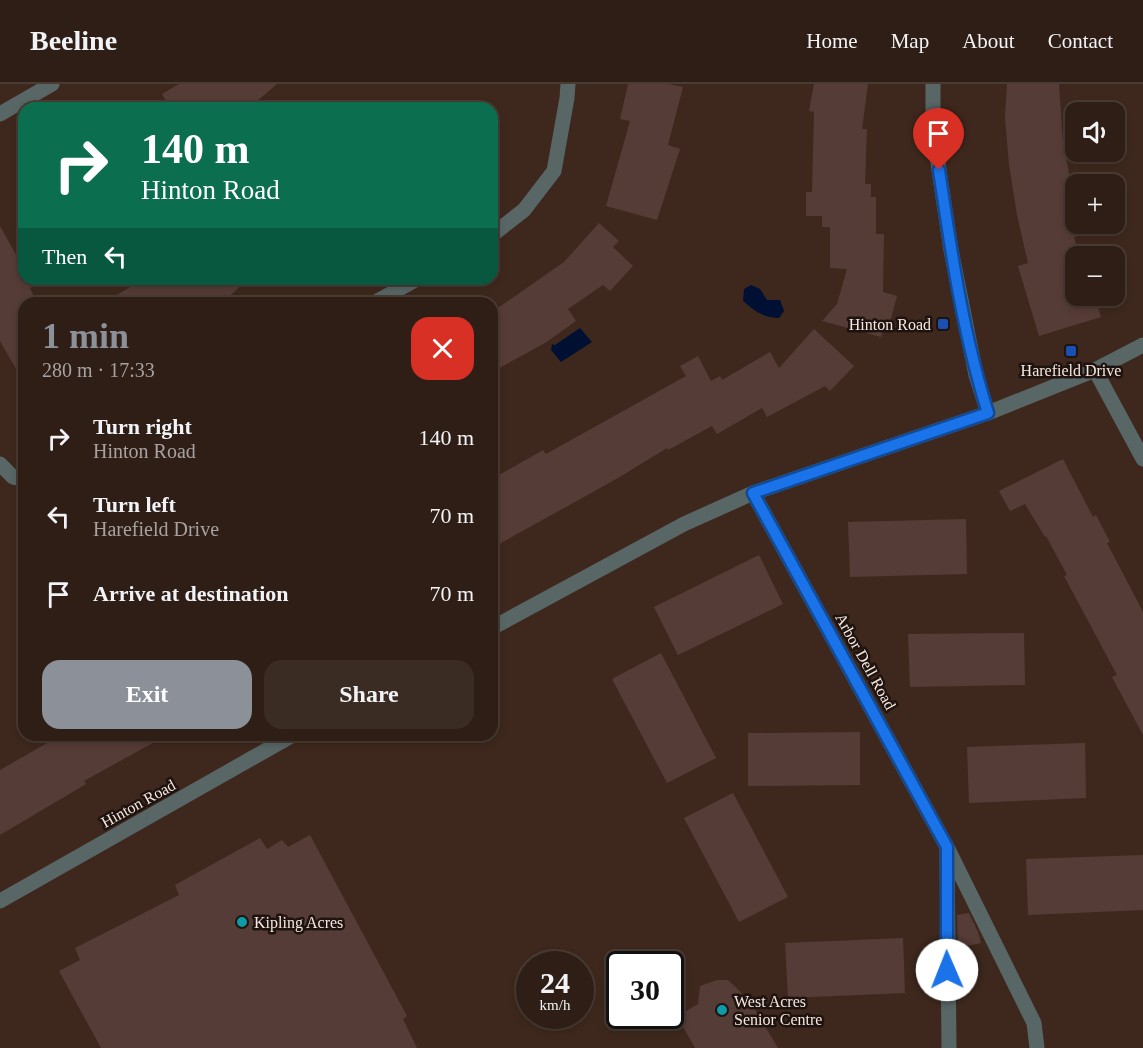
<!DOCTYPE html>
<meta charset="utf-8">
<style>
:root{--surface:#2e1e16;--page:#3a2b23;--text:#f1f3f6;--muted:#a7a2a1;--line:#493c35;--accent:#8c9099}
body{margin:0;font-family:"Times New Roman",serif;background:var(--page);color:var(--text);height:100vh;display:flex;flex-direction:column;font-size:22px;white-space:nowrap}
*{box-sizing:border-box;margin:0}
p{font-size:20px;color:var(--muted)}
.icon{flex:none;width:33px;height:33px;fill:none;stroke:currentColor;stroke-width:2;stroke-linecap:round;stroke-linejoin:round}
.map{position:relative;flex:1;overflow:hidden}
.side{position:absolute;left:18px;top:213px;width:480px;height:444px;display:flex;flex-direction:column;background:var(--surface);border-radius:18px;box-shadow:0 3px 9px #0003,0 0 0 2px var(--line)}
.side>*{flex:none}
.top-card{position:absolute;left:18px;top:18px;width:480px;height:183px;border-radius:18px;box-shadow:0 3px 9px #0003,0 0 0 2px var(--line);background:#0b6e4f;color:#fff;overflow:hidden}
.fabs{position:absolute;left:1065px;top:18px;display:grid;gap:12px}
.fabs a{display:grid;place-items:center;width:60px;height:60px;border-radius:12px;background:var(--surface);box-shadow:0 3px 9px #0003,0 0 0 2px var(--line);font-size:30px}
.speed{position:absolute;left:516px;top:867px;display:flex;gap:12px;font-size:30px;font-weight:700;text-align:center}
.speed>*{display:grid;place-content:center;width:78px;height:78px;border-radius:50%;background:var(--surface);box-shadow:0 3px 9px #0003,0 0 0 2px var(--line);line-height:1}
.speed small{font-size:15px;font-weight:400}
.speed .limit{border:3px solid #111;border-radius:9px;background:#fff;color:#111}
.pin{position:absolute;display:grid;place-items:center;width:51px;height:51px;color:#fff;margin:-62px -26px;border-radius:50% 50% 50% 0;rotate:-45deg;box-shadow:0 0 6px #0007}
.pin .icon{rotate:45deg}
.me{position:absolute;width:66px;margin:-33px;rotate:359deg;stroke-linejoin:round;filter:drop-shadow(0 0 4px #0008)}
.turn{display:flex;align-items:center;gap:21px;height:126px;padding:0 24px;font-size:27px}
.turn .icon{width:78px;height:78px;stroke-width:2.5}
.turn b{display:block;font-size:42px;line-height:51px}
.then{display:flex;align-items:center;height:57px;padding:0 24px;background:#0003;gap:12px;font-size:22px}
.round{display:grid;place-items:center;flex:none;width:63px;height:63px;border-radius:18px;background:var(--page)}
.headline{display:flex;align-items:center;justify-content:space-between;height:102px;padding:0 24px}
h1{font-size:36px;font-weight:800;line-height:45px;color:var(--accent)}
.primary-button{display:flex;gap:12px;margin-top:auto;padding:12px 24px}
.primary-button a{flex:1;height:69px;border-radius:18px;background:var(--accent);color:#fff;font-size:24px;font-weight:800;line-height:69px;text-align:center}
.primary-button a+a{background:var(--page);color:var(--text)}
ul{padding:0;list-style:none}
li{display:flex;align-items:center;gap:18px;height:78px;padding:0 24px}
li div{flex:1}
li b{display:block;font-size:22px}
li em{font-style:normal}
header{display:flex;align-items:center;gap:36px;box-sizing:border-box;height:84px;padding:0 30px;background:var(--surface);border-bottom:2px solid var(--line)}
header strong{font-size:28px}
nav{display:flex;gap:33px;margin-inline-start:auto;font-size:21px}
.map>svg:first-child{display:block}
.water{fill:#001032}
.building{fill:#563c37}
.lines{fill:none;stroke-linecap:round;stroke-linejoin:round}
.street{stroke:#586666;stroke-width:15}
.route-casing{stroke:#114b97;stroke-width:15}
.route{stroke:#1a73e8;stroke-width:10}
.transit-dot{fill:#1a4fb4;stroke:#1e130f;stroke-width:2}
.culture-dot{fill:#0f9aa8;stroke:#1e130f;stroke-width:2}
.labels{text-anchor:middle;stroke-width:5;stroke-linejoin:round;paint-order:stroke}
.poi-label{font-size:16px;fill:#f6e7e0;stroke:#1e130f;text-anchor:start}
.street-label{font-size:16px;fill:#f6e7e0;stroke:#1e130f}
</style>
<header>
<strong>Beeline</strong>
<nav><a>Home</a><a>Map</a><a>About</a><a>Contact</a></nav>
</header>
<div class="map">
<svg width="1143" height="964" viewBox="0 0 1143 964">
<rect width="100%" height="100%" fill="#3e281d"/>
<g class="water">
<path d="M 751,201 L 760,205 L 767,216 L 780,216 L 784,227 L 779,234 C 763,234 755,227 743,217 L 744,205 Z"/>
<path d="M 580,244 L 592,258 L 561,278 L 551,266 L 552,260 L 555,261 Z"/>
</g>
<g class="building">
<path d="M 179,0 L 277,0 L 249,24 L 170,24 L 162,10 Z"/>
<path d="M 628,0 L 668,0 L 683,3 L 668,61 L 680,65 L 657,136 L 606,122 L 630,37 L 620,35 Z"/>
<path d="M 814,0 L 868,0 L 862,45 L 867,45 L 865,100 L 871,100 L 871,113 L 876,113 L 876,150 L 884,150 L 883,208 L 897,212 L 889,242 L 884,241 L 881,253 L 822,237 L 837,220 L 847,185 L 830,184 L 830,143 L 822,143 L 822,132 L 806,132 L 806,108 L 812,108 L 814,28 L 809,27 Z"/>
<path d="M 1007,0 L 1059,0 L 1063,58 L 1072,105 L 1069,106 L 1079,152 L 1074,153 L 1079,172 L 1076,172 L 1076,212 L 1095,212 L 1101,233 L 1039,252 L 1018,182 L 1028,179 L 1017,131 L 1009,81 L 1005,33 Z"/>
<path d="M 599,139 L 619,157 L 613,163 L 633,182 L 610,207 L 603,201 L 568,225 L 576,237 L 545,259 L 492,288 L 492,228 L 564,178 Z"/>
<path d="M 0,142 L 24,185 L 24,195 L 30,195 L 34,202 L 30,204 L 36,217 L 32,219 L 24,219 L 24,299 L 0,257 Z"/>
<path d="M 144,195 L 247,195 L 223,219 L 103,219 Z"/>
<path d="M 814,245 L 854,282 L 830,307 L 825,302 L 767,333 L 762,324 L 717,350 L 712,342 L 668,366 L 667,364 L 618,394 L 492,464 L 492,395 L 543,366 L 546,370 L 686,292 L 680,282 L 698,272 L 711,297 L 720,292 L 722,296 L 770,268 L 779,284 Z"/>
<path d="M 1063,375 L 1093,433 L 1096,431 L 1110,458 L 1107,459 L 1143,528 L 1143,651 L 1112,593 L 1117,591 L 1064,492 L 1067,491 L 1046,452 L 1045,453 L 1025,420 L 1010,427 L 999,407 Z"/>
<path d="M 966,435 L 967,490 L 850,493 L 848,438 Z"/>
<path d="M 759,471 L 783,520 L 678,571 L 654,523 Z"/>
<path d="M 1024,549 L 1025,601 L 910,603 L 908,550 Z"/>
<path d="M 661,569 L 716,674 L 667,699 L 612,595 Z"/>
<path d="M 860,648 L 860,701 L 748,702 L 748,649 Z"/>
<path d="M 61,651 L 167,651 L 84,697 L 86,700 L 0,751 L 0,686 Z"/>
<path d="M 1085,659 L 1086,714 L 969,719 L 967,663 Z"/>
<path d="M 733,709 L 788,813 L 739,838 L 684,734 Z"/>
<path d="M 310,751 L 407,932 L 403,935 L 417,964 L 101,964 L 59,887 L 80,876 L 75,864 L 179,811 L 175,801 L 260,754 L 267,765 L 282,756 L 288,763 Z"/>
<path d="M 1143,771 L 1143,826 L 1028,831 L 1026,775 Z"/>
<path d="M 969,829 L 978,848 L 981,859 L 958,864 L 957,831 Z"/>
<path d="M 903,854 L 905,909 L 788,914 L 785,859 Z"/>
<path d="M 717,896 L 728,896 L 749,916 L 778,964 L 695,964 L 677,932 L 698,920 L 700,902 Z"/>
</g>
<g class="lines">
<g class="street">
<path d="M 933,0 L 933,46 L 951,166 L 976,291 L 988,329"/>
<path d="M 0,30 L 52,0"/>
<path d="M 492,151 L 524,126 L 554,87 L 567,14 L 568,0"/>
<path d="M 374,219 L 417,195"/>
<path d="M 1095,286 L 1143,375"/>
<path d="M 0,380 L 13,393 L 24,395"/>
<path d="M 753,409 L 947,763 L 1034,939 L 1037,964"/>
<path d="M 492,544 L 684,440 L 753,409 L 988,329 L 1095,286 L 1143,261"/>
<path d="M 947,766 L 949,964"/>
<path d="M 0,817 L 293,651"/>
</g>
</g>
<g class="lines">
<defs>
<path id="route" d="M 939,86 C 951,167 963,250 988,329 L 753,409 L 947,763 L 947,886"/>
</defs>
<use href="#route" class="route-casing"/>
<use href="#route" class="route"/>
</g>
<g class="transit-dot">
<rect x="937" y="234" width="12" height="12" rx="3"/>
<rect x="1065" y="261" width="12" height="12" rx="3"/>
</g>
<g class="culture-dot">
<circle cx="242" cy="838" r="6"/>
<circle cx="722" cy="926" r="6"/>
</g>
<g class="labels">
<g class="poi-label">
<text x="931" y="246" text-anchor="end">Hinton Road</text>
<text x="1071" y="292" text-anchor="middle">Harefield Drive</text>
<text x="254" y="844">Kipling Acres</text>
<text x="734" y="923">West Acres<tspan x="734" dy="18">Senior Centre</tspan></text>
</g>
<g class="street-label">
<text transform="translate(866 577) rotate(61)" y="6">Arbor Dell Road</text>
<text transform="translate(138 719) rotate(-29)" y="6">Hinton Road</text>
</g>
</g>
</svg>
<div class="fabs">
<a><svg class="icon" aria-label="sound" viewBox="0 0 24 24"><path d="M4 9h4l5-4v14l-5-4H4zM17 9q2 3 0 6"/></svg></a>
<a>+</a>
<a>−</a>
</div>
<div class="speed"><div>24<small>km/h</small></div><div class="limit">30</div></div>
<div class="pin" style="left:939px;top:86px;background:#d93025"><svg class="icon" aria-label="arrive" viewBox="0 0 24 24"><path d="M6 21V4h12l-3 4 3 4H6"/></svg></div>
<svg class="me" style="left:947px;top:886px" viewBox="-20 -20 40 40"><circle r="19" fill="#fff"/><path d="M0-13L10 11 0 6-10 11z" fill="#1a73e8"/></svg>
<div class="top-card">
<div class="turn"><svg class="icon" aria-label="right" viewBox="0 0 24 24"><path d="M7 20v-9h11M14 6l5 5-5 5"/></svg><div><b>140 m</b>Hinton Road</div></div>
<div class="then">Then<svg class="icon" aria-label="left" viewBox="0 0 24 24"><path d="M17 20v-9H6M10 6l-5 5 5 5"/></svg></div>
</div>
<section class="side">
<div class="headline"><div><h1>1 min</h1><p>280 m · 17:33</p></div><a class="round" style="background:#d93025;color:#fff"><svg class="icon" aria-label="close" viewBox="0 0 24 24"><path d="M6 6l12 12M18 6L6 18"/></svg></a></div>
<ul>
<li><svg class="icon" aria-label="right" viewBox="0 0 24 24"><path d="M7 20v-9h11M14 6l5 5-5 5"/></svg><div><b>Turn right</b><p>Hinton Road</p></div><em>140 m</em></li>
<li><svg class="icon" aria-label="left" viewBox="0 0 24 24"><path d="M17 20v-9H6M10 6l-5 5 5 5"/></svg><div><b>Turn left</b><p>Harefield Drive</p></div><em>70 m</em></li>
<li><svg class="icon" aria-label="arrive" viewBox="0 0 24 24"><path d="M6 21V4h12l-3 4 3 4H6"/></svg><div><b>Arrive at destination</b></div><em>70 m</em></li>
</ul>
<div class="primary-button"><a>Exit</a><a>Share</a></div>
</section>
</div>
